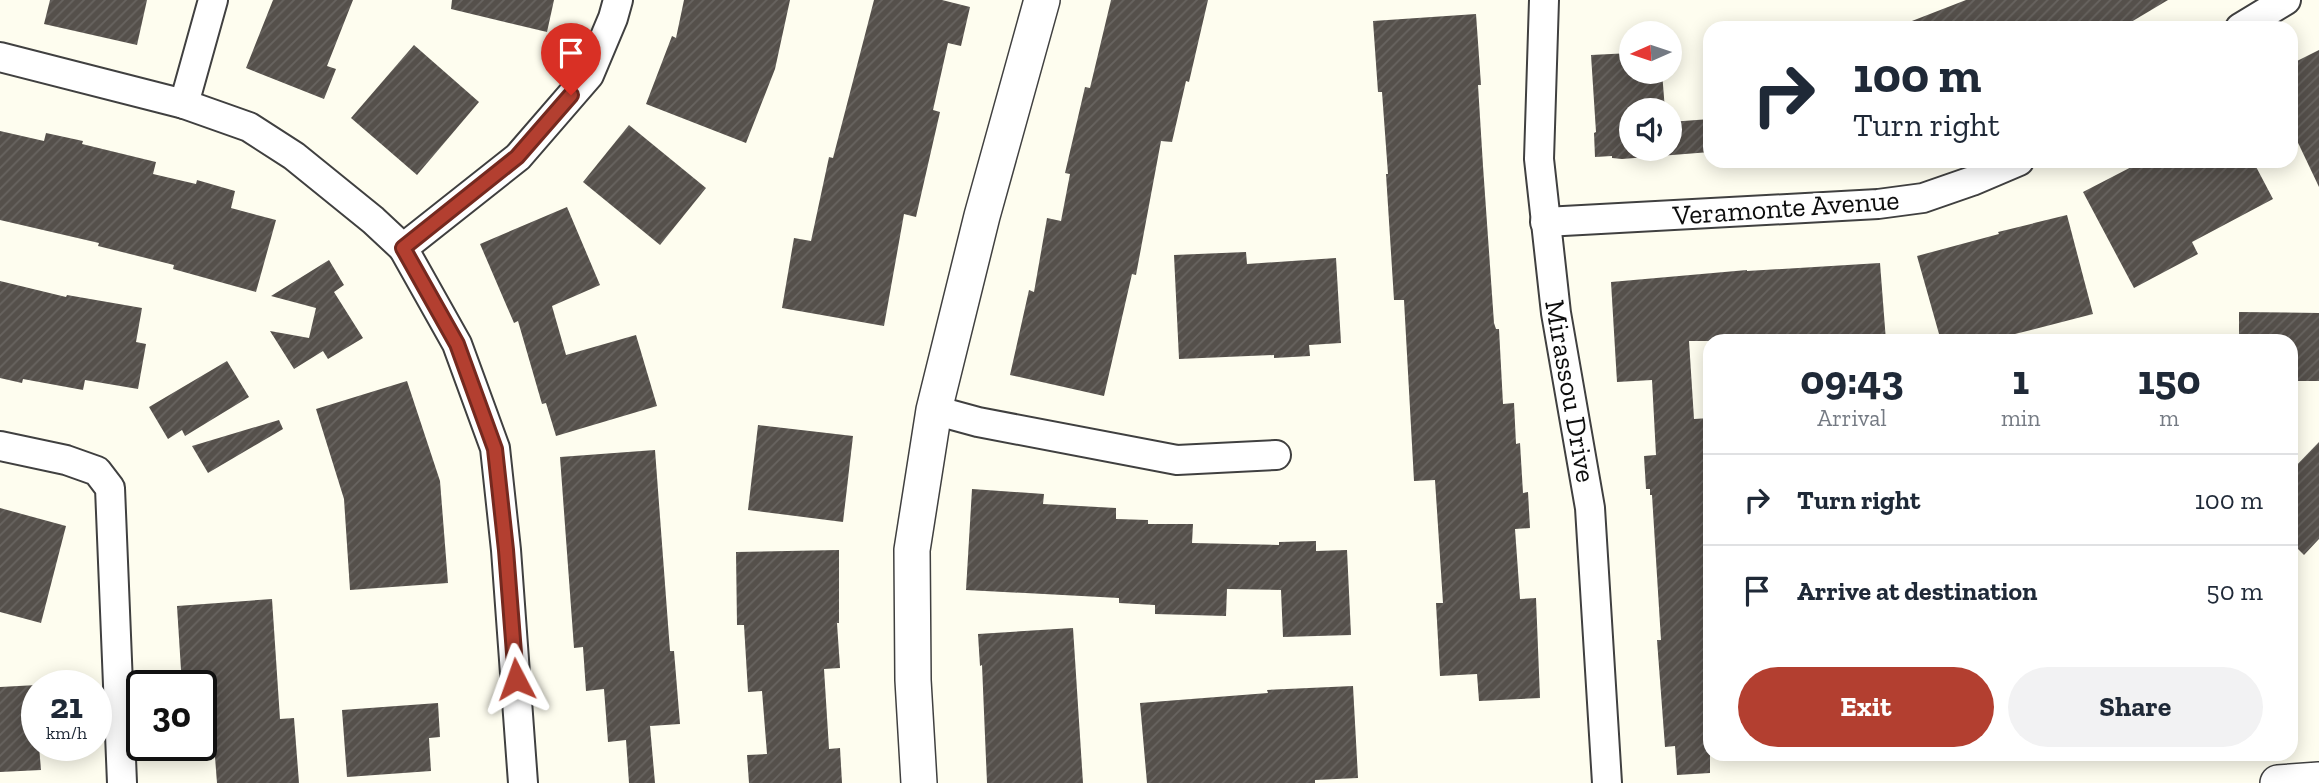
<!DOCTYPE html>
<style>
:root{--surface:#fff;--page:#f2f2f3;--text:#1f2937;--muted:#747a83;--line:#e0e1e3;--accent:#b33f30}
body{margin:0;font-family:"Zilla Slab",serif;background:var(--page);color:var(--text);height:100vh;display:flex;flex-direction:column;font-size:26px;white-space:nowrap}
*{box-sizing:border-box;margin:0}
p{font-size:23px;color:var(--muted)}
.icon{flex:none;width:38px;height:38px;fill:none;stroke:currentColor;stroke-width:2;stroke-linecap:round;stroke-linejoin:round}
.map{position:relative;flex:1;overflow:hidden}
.drawer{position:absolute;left:1703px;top:334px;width:595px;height:427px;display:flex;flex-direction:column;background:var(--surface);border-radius:21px;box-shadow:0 4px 18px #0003}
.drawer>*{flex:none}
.hud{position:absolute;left:1703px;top:21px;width:595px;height:147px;border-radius:21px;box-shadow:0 4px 18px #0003;background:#fff;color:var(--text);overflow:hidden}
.needle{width:46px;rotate:267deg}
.buttons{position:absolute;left:1619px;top:21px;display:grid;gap:14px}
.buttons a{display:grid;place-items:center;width:63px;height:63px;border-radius:50%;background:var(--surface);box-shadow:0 4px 18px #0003;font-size:35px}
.speed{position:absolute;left:21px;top:670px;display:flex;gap:14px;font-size:35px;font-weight:700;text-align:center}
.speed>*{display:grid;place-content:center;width:91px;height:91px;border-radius:50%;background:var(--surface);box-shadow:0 4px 18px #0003;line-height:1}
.speed small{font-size:18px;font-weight:400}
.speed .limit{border:4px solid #111;border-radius:10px;background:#fff;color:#111}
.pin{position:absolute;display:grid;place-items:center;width:60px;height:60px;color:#fff;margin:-72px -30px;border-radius:50% 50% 50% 0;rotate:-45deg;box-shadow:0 0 7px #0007}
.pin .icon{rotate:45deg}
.me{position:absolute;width:77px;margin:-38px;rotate:356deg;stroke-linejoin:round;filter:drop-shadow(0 0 5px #0008)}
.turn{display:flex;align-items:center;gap:24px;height:147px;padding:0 35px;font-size:32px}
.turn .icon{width:91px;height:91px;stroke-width:2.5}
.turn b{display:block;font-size:49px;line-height:60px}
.eta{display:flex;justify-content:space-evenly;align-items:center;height:119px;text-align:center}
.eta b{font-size:42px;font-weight:800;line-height:49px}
.cta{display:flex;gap:14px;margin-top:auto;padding:14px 35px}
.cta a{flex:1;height:80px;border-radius:42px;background:var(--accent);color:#fff;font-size:28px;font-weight:800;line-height:80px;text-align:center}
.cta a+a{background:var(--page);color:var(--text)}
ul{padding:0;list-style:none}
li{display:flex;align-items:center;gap:21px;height:91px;padding:0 35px;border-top:2px solid var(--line)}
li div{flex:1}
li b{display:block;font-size:26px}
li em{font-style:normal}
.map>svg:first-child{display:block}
.building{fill:url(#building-hatch)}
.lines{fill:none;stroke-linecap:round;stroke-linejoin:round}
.minor-casing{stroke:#404040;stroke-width:32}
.tertiary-casing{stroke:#404040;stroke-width:38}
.minor{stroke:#fff;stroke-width:28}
.tertiary{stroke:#fff;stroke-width:35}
.route-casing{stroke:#74291f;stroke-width:18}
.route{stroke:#b33f30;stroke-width:12}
.labels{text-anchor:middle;stroke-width:7;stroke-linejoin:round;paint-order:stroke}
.street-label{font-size:28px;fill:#0d0d0d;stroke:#fff}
</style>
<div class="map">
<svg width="2319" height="783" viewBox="0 0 2319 783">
<defs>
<pattern id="building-hatch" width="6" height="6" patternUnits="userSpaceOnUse" patternTransform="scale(1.75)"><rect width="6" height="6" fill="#55504b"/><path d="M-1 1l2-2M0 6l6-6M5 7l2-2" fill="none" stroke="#686460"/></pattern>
</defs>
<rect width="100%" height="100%" fill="#fefdef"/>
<g class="building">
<path d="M 50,0 L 147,0 L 137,45 L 44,24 Z"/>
<path d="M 273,0 L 353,0 L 327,66 L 336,69 L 324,99 L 246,68 Z"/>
<path d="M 452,0 L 554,0 L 547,32 L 451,9 Z"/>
<path d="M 684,0 L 790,0 L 775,69 L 746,143 L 646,104 L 672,36 L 676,38 Z"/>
<path d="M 874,0 L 942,0 L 970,7 L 961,46 L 948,43 L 933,110 L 940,112 L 916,217 L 904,214 L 884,326 L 782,308 L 794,238 L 811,241 L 829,157 L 833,158 Z"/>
<path d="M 1111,0 L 1208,0 L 1189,82 L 1186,81 L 1172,142 L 1161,141 L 1136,275 L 1132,274 L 1104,396 L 1010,375 L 1029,290 L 1034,292 L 1047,218 L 1061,221 L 1070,174 L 1065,173 L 1085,87 L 1090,88 Z"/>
<path d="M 1966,0 L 2168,0 L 2121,28 L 1899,28 L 1899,26 Z"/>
<path d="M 1476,14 L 1481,85 L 1478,85 L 1483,166 L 1494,323 L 1496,329 L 1499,329 L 1503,404 L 1514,403 L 1516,444 L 1520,443 L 1523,493 L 1528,492 L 1530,528 L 1515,529 L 1520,599 L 1536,598 L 1540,698 L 1479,701 L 1477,674 L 1440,676 L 1436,603 L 1443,603 L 1435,480 L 1414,481 L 1404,300 L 1394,300 L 1386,174 L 1388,174 L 1382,92 L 1378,92 L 1373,21 Z"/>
<path d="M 414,45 L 479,102 L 417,175 L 351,118 Z"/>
<path d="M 2319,50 L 2319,187 L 2291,128 L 2291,64 Z"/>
<path d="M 1631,53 L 1631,72 L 1662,72 L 1665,110 L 1631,110 L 1631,149 L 1670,149 L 1670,122 L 1710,119 L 1710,152 L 1622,159 L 1612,158 L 1612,156 L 1595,157 L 1594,133 L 1596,132 L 1591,55 Z"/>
<path d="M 629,125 L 706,188 L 660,245 L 583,182 Z"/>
<path d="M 0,131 L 44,141 L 46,133 L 83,141 L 82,144 L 156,162 L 153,174 L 196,184 L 197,180 L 235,191 L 231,208 L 276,220 L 256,292 L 173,269 L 174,265 L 98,246 L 99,243 L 0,220 Z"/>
<path d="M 2143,161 L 2253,161 L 2273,199 L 2192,242 L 2198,254 L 2134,288 L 2083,192 Z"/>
<path d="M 567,207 L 600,285 L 552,306 L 566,355 L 636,335 L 657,406 L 556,436 L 546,403 L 542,404 L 518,321 L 514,323 L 480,244 Z"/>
<path d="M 2067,215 L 2093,314 L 2015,334 L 2017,341 L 1941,341 L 1917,256 L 1999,234 L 1998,232 Z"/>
<path d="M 1246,252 L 1247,264 L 1336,258 L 1341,343 L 1309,345 L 1310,356 L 1274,358 L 1274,355 L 1179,359 L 1174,255 Z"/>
<path d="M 329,260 L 344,285 L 334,292 L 363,338 L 328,359 L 323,351 L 294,369 L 270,331 L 309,338 L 316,308 L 271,296 Z"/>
<path d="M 1880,263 L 1886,341 L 1689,341 L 1694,419 L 1710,418 L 1710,773 L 1677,775 L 1675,746 L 1665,747 L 1657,640 L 1661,640 L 1652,495 L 1650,495 L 1650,489 L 1646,489 L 1644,456 L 1656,455 L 1652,380 L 1617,382 L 1611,282 L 1747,270 L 1747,271 Z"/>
<path d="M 0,281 L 66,297 L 67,295 L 142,308 L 136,342 L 146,344 L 138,389 L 85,380 L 83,390 L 23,379 L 22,383 L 0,378 Z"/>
<path d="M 2239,312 L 2319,313 L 2319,381 L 2291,381 L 2291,341 L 2239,341 Z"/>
<path d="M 227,361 L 249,397 L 185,436 L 182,430 L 168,439 L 149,407 Z"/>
<path d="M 407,381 L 440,481 L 448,583 L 350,590 L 344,499 L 316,409 Z"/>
<path d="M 279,420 L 283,429 L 208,473 L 192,446 Z"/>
<path d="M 758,425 L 853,436 L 843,522 L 748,510 Z"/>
<path d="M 2319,442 L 2319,539 L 2304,555 L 2291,542 L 2291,471 Z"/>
<path d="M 655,450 L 670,651 L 674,651 L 680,724 L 650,726 L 655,783 L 629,783 L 626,740 L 608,742 L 604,689 L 586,691 L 583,647 L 574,648 L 560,457 Z"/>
<path d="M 972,489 L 1044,494 L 1043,504 L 1116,508 L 1116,519 L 1148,520 L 1148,524 L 1193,524 L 1192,543 L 1279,545 L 1279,542 L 1316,541 L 1316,551 L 1347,550 L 1351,635 L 1283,637 L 1281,590 L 1227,589 L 1226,616 L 1155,614 L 1155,605 L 1119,603 L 1119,598 L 966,590 Z"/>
<path d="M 0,508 L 66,526 L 41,623 L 0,612 Z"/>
<path d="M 839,550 L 839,623 L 837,623 L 840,668 L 824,669 L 829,749 L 840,748 L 842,783 L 749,783 L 747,755 L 767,754 L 762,691 L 748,692 L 744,625 L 737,625 L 736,552 Z"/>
<path d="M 272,599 L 280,719 L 294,718 L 299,783 L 217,783 L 215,757 L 204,758 L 201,686 L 182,686 L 177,606 Z"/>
<path d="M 1073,628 L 1083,783 L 987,783 L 982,665 L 980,666 L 978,634 Z"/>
<path d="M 37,685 L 37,746 L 39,746 L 41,770 L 0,772 L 0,687 Z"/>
<path d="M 1353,686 L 1358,778 L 1315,780 L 1315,783 L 1147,783 L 1140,703 L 1268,693 L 1267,690 Z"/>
<path d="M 438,703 L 440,737 L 429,738 L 431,771 L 347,777 L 342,710 Z"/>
</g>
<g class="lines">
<defs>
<g id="minor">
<path d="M 1544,0 L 1539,159 L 1556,313 L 1590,508 L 1607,783"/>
<path d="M 2240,28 L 2286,0"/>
<path d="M 0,57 L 184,104 L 249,127 L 294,156 L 373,220 L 403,248 L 518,157 L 589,75 L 613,18 L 618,0"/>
<path d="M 184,104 L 213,0"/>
<path d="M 1545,222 L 1878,204 L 1923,198 L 1972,181 L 2019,161"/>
<path d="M 403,248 L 457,344 L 495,448 L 506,550 L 523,783"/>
<path d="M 934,410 L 978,422 L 1177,460 L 1276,455"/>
<path d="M 0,446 L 66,460 L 97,471 L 110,488 L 122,783"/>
</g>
<g id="tertiary">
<path d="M 919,783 L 913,680 L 912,550 L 934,410 L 982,216 L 1042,0"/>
<path d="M 2278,783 L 2319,780"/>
</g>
</defs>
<use href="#minor" class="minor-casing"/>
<use href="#tertiary" class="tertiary-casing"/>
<use href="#minor" class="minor"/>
<use href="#tertiary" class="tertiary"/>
</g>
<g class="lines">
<defs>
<path id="route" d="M 516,679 L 506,550 L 495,449 L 457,344 L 403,248 L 517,157 L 571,95"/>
</defs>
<use href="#route" class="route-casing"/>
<use href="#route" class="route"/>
</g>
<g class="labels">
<g class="street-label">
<text transform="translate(1786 207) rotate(-4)" y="10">Veramonte Avenue</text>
<text transform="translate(1571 391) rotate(80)" y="10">Mirassou Drive</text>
</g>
</g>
</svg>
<div class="buttons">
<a><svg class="needle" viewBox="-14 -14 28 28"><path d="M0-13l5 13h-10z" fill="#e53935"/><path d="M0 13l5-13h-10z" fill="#747a83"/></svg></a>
<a><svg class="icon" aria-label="sound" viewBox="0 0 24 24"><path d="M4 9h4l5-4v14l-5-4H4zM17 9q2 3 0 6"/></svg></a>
</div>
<div class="speed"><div>21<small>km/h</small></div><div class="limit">30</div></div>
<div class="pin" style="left:571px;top:95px;background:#d93025"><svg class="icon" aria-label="arrive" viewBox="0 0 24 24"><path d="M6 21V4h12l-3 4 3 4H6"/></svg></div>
<svg class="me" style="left:516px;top:679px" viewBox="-20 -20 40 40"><path d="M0-17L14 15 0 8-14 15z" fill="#b33f30" stroke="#fff" stroke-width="4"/></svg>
<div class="hud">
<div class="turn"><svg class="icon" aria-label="right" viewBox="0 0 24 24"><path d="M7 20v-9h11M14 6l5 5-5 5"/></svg><div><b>100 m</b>Turn right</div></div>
</div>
<section class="drawer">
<div class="eta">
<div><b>09:43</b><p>Arrival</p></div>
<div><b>1</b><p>min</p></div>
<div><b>150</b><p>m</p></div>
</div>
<ul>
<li><svg class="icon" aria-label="right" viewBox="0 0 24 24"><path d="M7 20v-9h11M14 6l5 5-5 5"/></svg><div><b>Turn right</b></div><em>100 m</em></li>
<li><svg class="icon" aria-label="arrive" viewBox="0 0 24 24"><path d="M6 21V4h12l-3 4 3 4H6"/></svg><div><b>Arrive at destination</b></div><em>50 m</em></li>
</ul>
<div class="cta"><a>Exit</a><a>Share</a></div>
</section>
</div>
